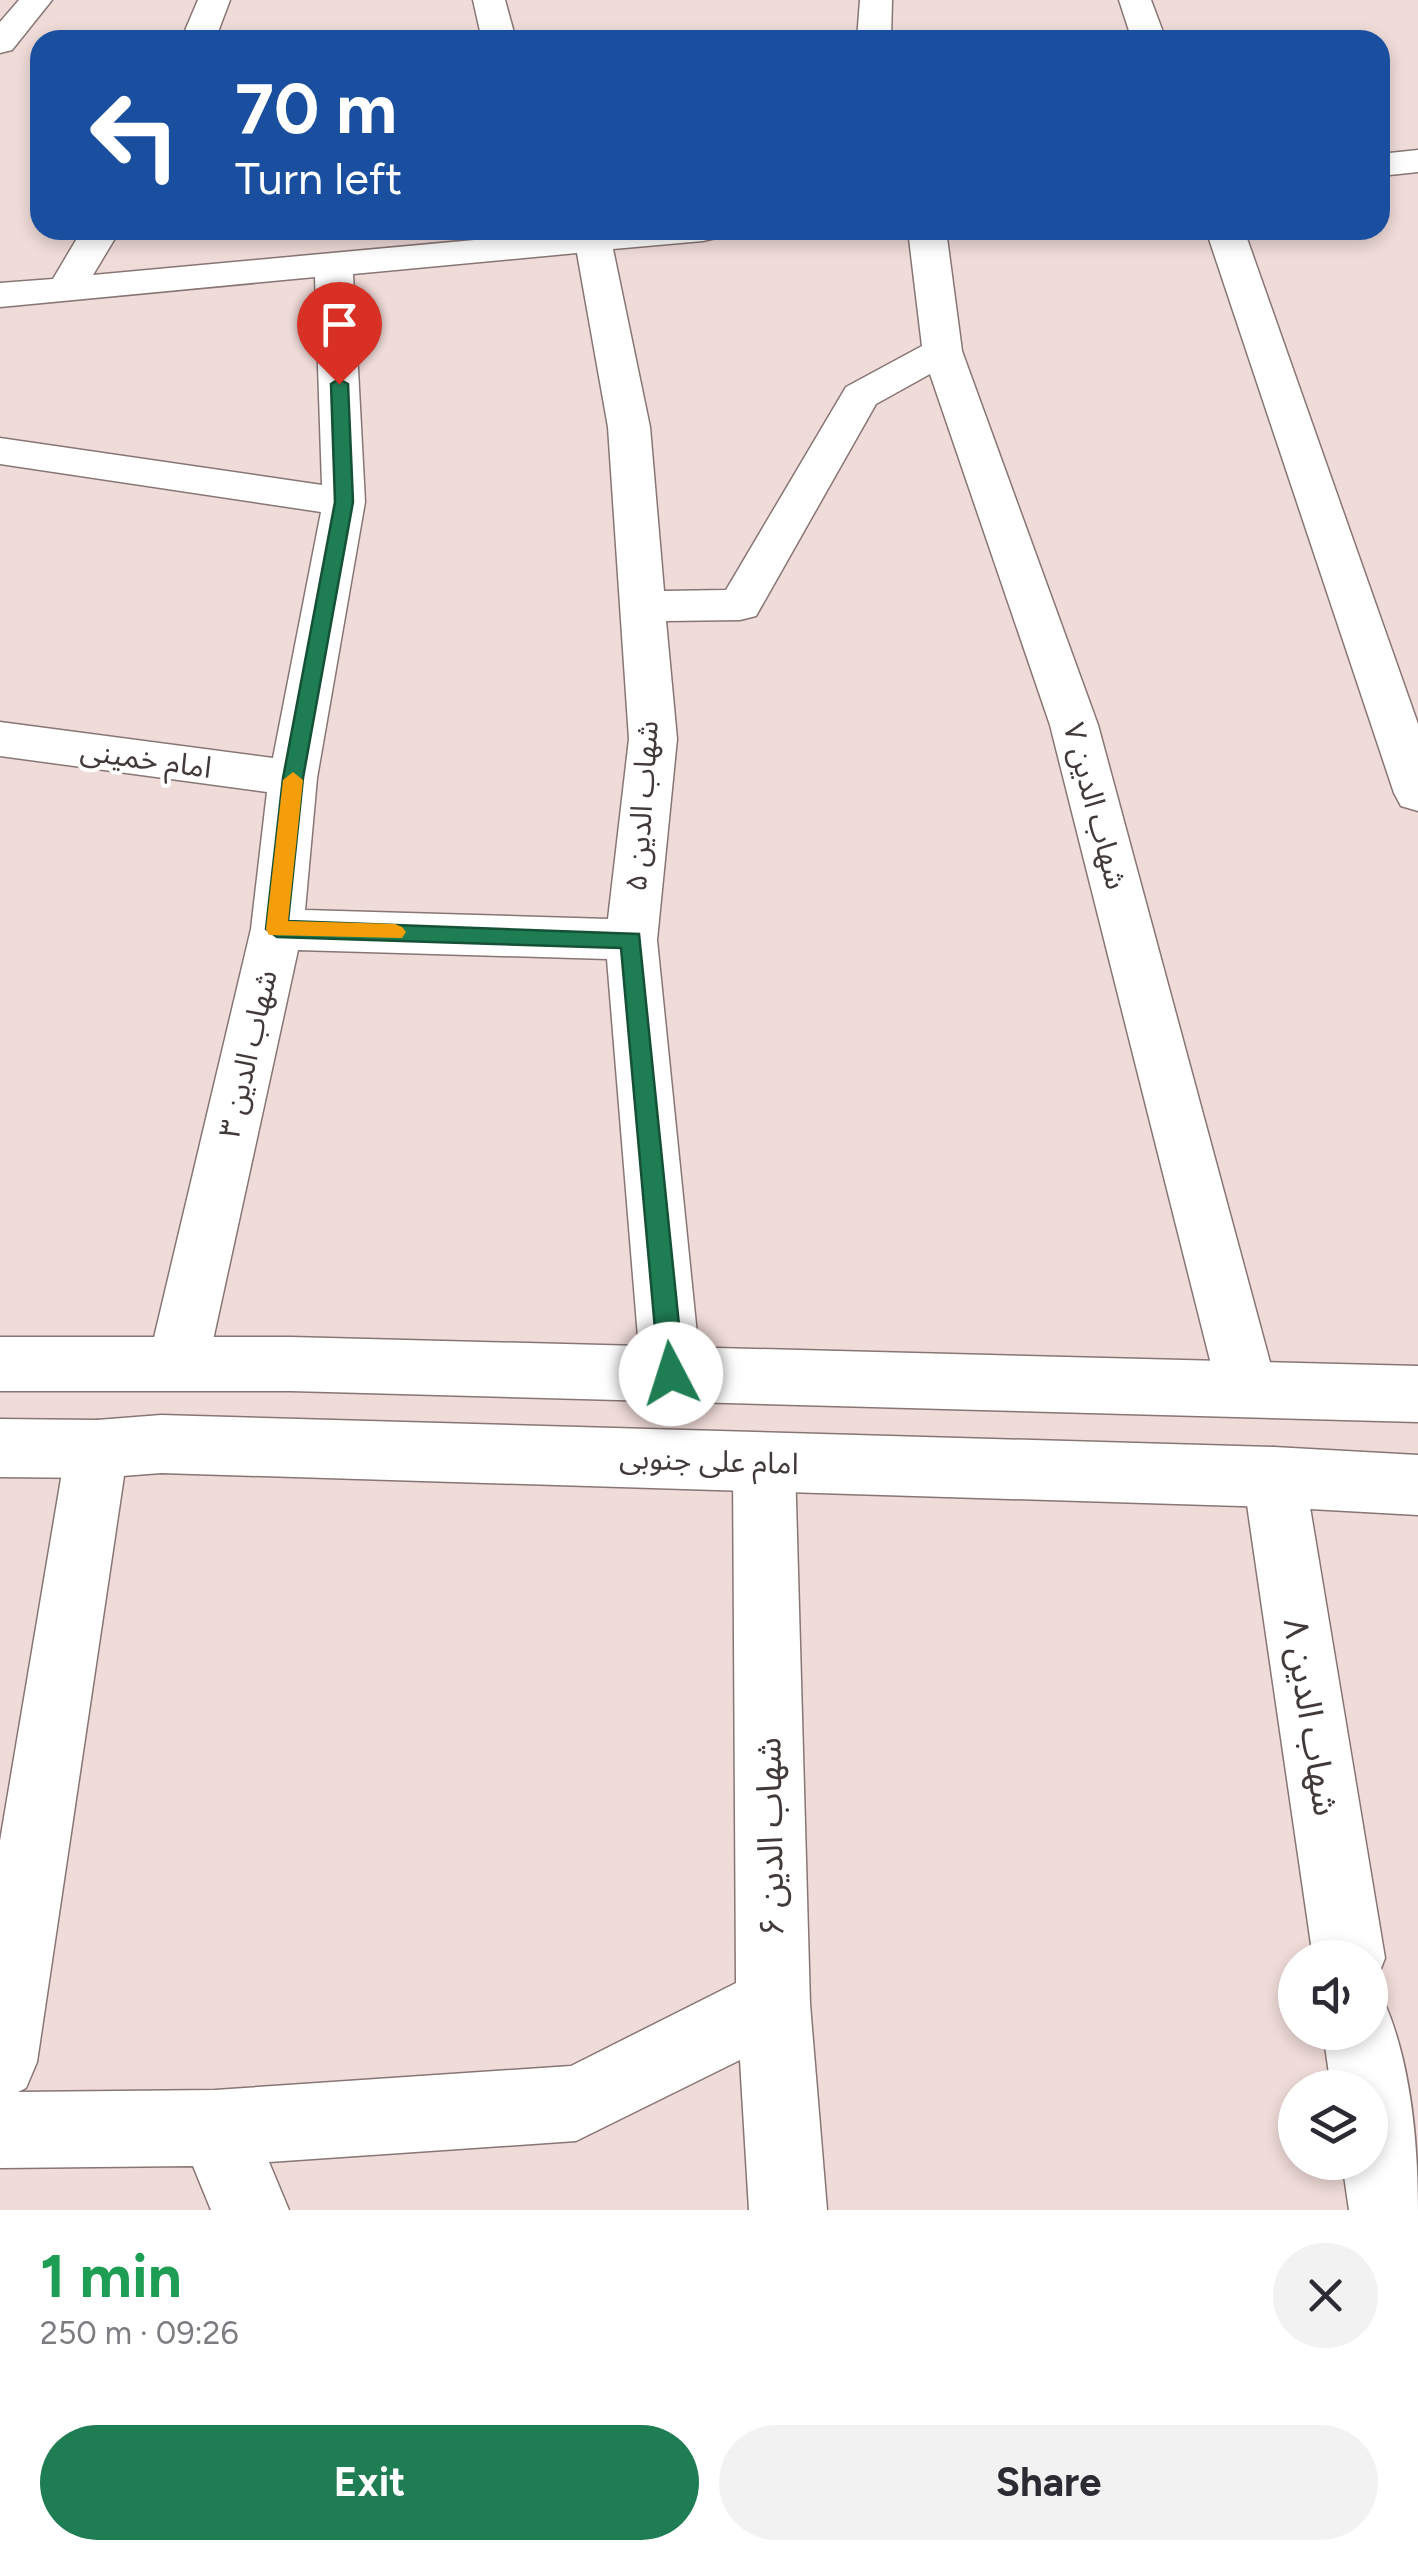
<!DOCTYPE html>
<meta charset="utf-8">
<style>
:root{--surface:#fff;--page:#f2f2f3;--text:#2b2b33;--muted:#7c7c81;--accent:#1f7d53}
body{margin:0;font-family:Figtree,"Noto Sans Arabic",sans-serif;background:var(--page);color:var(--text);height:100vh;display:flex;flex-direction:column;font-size:38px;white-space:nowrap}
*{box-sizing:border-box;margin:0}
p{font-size:32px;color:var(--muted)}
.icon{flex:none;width:55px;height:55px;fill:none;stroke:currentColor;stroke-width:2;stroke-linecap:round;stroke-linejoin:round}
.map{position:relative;height:2210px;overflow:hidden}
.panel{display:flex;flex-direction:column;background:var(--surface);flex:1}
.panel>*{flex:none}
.banner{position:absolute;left:30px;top:30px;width:1360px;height:210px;border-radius:30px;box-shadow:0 5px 15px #0003;background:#1a4fa0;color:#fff;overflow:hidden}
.tools{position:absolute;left:1278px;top:1940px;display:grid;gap:20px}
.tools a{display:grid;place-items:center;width:110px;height:110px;border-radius:50%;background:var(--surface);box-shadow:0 5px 15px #0003;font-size:50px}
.pin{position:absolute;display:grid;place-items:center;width:85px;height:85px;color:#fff;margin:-102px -42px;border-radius:50% 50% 50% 0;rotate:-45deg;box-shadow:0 0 10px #0007}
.pin .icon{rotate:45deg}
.me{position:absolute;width:110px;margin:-55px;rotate:355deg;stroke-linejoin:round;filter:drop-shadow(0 0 8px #0008)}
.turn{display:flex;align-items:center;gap:35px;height:210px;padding:0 40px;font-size:45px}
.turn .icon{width:130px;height:130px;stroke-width:2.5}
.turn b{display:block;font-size:70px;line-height:85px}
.round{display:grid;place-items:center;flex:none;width:105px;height:105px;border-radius:52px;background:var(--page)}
.overview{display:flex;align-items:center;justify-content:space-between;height:170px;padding:0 40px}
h1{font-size:60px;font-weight:700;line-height:75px;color:#1e9e55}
.primary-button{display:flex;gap:20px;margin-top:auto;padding:20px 40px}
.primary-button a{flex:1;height:115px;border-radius:60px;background:var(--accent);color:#fff;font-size:40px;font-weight:700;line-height:115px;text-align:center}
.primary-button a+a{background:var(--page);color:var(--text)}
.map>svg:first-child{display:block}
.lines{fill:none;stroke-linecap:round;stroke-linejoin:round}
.minor-casing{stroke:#877674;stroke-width:3}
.tertiary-casing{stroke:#877674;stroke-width:3}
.minor{fill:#fff;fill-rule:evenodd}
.tertiary{fill:#fff;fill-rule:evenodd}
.route{fill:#1f7d53;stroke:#145136;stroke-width:2.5}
.slow{fill:#f59e0b}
.labels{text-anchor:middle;stroke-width:8;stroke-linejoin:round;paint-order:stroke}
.street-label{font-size:30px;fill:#423a39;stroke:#fff}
.near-street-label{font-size:35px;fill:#423a39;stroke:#fff}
</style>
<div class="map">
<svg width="1418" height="2210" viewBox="0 0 1418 2210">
<rect width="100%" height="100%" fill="#efdbd8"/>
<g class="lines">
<defs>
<g id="minor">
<path d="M 198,0 L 230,0 L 215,40 L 181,40 Z"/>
<path d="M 473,0 L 505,0 L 516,40 L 482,40 Z"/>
<path d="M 860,0 L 892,0 L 891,40 L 857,40 Z"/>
<path d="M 1119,0 L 1151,0 L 1166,40 L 1132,40 Z"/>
<path d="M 1418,150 L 1418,172 L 1380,176 L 1380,154 Z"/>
<path d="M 82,230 L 120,230 L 93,275 L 582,230 L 722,230 L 716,238 L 703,241 L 613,249 L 650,427 L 664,591 L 726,590 L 846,387 L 922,346 L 908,230 L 946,230 L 962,351 L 1098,725 L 1277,1388 L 1268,1408 L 1247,1416 L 1226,1408 L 1217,1388 L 1050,725 L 930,374 L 876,404 L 756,616 L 740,620 L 666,621 L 677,739 L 657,940 L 701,1374 L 692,1394 L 671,1402 L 650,1394 L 641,1374 L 607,959 L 298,950 L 208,1363 L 199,1382 L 178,1390 L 157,1382 L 148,1363 L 251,929 L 267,792 L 0,756 L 0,722 L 273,758 L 321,512 L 0,464 L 0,438 L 322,485 L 315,277 L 0,307 L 0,283 L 53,279 ZM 577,253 L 608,427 L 629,739 L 608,919 L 305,910 L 317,778 L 365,502 L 353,274 Z"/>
<path d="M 1206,230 L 1244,230 L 1418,724 L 1418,811 L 1401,806 L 1394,793 Z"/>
<path d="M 97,1420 L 119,1428 L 128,1449 L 37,2062 L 26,2088 L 18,2092 L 215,2090 L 571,2066 L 736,1983 L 733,1464 L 742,1443 L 764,1435 L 786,1443 L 795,1464 L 810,2004 L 827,2210 L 749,2210 L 740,2060 L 576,2141 L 269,2162 L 289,2210 L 211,2210 L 193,2166 L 0,2168 L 0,1841 L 66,1449 L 75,1428 Z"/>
<path d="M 1274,1447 L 1296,1456 L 1305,1477 L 1385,1958 L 1375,1984 L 1370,1986 L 1370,1958 L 1313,1958 L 1243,1477 L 1252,1456 Z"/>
<path d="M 1370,1999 L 1386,2006 C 1411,2066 1418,2145 1418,2210 L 1349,2210 L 1342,2162 L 1370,2162 L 1370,2088 L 1331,2088 L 1323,2032 L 1370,2032 Z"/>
</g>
<g id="tertiary">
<path d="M 19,0 L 52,0 L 12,50 L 0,53 L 0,22 Z"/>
<path d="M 0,1337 L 291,1337 L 1418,1366 L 1418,1422 L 291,1391 L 0,1391 Z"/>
<path d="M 161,1415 L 1274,1447 L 1418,1455 L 1418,1515 L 1274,1507 L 161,1473 L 97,1478 L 0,1477 L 0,1419 L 97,1420 Z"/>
</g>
</defs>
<use href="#minor" class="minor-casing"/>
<use href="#tertiary" class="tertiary-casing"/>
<use href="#minor" class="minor"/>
<use href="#tertiary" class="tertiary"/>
</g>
<path class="route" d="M 339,379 L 348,384 L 353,502 L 303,778 L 288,921 L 639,934 L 684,1374 L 680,1382 L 671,1385 L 662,1382 L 659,1374 L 621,948 L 277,937 L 266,929 L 283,778 L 335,502 L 331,384 Z"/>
<path class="slow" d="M 293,772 L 303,780 L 288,921 L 395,924 L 402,927 L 406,932 L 402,938 L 269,935 L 266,929 L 283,780 Z"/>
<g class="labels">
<g class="street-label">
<text transform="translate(146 759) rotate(8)" y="10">امام خمینی</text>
<text transform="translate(642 806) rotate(-86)" y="10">شهاب الدین ۵</text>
<text transform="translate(1095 806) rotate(75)" y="10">شهاب الدین ۷</text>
<text transform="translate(248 1054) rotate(-77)" y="10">شهاب الدین ۳</text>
<text transform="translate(709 1461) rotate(2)" y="10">امام علی جنوبی</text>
</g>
<g class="near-street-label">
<text transform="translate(1311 1717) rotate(81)" y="12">شهاب الدین ۸</text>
<text transform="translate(770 1837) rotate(-91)" y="12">شهاب الدین ۶</text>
</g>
</g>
</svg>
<div class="tools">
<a><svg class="icon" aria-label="sound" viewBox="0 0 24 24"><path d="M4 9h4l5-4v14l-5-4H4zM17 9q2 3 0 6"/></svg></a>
<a><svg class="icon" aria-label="layers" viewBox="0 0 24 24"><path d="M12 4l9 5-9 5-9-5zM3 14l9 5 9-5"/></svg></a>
</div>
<div class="pin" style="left:339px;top:384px;background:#d93025"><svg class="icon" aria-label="arrive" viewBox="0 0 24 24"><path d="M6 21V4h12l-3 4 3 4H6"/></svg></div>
<svg class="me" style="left:671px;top:1374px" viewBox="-20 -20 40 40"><circle r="19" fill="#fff"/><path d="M0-13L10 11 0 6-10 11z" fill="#1f7d53"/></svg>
<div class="banner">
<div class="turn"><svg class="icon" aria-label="left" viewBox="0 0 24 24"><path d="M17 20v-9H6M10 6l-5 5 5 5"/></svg><div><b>70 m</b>Turn left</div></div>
</div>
</div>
<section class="panel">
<div class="overview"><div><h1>1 min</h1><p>250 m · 09:26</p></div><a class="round"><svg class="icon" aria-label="close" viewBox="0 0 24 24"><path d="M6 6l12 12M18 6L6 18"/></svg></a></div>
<div class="primary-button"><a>Exit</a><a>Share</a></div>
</section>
